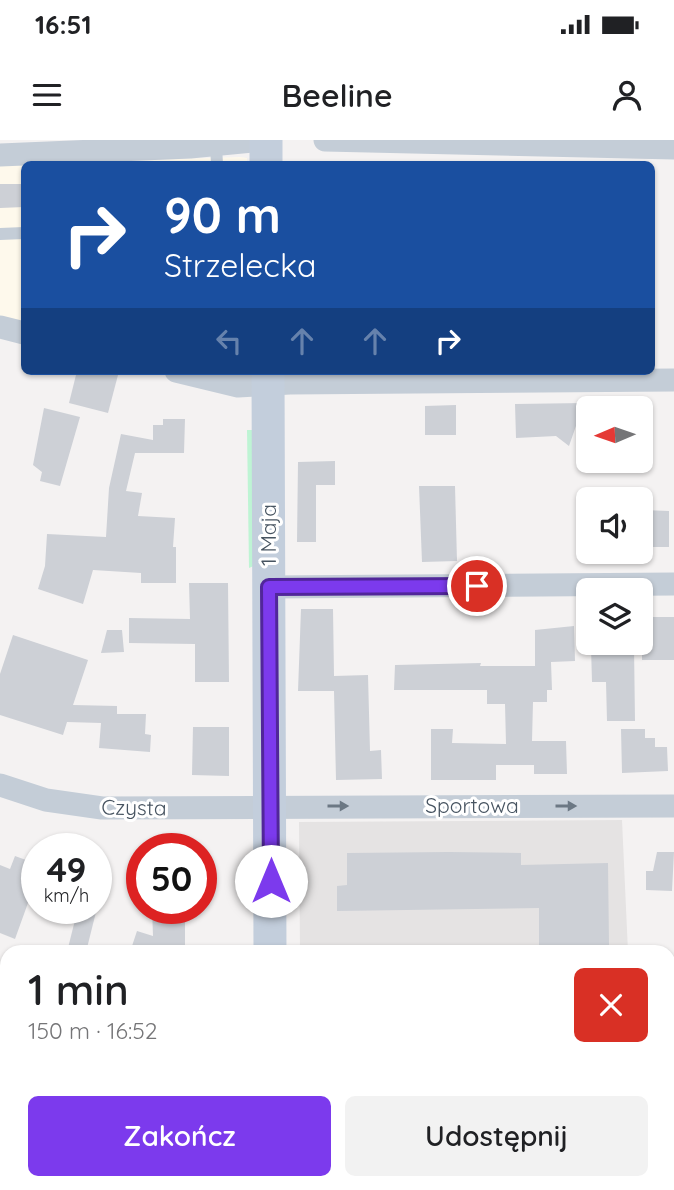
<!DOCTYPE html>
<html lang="pl">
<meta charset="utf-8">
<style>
:root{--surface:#fff;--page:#f2f2f2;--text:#202124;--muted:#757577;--accent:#7c3aed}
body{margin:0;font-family:Quicksand,sans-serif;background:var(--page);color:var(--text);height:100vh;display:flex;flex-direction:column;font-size:26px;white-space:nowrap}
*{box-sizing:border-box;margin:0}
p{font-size:23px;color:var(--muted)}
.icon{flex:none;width:38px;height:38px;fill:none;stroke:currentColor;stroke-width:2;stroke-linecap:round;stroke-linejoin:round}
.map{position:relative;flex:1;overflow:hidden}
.side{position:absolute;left:0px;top:805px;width:676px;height:245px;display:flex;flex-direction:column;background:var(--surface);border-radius:21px 21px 0 0;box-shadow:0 2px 5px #0004}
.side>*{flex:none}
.top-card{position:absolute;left:21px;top:21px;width:634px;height:214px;border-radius:10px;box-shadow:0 2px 5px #0004;background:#1a4fa0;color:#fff;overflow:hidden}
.needle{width:46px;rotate:268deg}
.controls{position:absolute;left:576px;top:256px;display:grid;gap:14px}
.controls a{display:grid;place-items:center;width:77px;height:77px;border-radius:10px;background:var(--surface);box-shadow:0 2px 5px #0004;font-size:35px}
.speed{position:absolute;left:21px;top:693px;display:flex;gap:14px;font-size:35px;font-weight:700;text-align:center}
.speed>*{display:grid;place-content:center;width:91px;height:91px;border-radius:50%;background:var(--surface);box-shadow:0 2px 5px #0004;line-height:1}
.speed small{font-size:18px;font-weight:400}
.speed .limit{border:10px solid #d22;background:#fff;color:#111}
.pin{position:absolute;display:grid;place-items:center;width:60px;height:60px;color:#fff;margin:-30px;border:4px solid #fff;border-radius:50%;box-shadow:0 2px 7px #0007}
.me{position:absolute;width:77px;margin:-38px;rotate:0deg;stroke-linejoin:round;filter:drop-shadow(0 0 5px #0008)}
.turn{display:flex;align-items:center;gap:24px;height:147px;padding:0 28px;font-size:32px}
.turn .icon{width:91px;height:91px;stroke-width:2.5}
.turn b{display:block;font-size:49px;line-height:60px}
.lanes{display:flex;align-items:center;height:66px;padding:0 28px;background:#0003;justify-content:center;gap:35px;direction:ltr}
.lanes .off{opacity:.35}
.round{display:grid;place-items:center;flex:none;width:74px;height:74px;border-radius:10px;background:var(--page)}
.summary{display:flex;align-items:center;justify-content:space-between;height:119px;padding:0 28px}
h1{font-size:42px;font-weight:600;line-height:52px}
.action{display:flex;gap:14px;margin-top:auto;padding:14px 28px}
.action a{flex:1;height:80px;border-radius:10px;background:var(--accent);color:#fff;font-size:28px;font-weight:600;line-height:80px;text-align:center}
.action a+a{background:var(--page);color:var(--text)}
.status{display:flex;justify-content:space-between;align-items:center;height:49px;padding:0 35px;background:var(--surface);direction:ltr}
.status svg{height:19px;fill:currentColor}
header{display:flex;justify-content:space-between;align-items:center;height:91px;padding:0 28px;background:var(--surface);font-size:32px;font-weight:600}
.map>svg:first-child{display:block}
.commercial{fill:#fef9ec}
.education{fill:#e5e3e3}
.grass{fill:url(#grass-tufts)}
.building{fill:#cdd0d6}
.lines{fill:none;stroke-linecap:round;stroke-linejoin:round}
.service{stroke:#c4cdd7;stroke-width:12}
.minor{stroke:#c4cdd7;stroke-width:23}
.secondary{stroke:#c3cedc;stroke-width:33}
.oneway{fill:#6c7884}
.route-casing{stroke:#51269a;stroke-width:18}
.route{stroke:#7c3aed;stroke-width:12}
.labels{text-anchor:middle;stroke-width:6;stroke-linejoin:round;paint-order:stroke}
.street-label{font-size:21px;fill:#475461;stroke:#fff}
</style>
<div class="status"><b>16:51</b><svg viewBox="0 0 49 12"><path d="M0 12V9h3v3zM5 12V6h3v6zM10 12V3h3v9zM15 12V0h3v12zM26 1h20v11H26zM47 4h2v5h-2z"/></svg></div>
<header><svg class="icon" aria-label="menu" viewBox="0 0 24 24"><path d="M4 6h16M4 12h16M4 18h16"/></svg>Beeline<svg class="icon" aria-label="person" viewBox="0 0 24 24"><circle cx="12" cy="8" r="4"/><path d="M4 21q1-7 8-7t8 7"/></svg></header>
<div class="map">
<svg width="674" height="1050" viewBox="0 0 674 1050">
<defs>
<pattern id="grass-tufts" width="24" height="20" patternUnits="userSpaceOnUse" patternTransform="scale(1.75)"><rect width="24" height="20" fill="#bef4d4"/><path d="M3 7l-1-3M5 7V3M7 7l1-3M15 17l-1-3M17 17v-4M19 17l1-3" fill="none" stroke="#a5d3b9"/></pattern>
</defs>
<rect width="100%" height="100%" fill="#f4f2f2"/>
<g class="commercial">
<path d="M 240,17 L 247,18 L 247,24 L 34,24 Z"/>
<path d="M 24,25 L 24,182 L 0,176 L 0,26 Z"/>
</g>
<g class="education">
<path d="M 622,680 L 628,812 L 300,812 L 299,682 Z"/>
<path d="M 312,1043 L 630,1043 L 630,1050 L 314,1050 Z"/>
</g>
<path class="grass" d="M 247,290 L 255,290 L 256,425 L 249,428 Z"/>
<g class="building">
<path d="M 0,44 L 24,44 L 24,67 L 0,68 Z"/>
<path d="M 77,231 L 118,235 L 108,273 L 69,263 Z"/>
<path d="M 584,263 L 569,306 L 556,296 L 516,298 L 515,264 Z"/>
<path d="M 456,265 L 456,295 L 425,295 L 425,266 Z"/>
<path d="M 44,268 L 80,277 L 60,346 L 40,341 L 42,332 L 33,325 Z"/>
<path d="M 163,279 L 185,279 L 184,313 L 135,313 L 126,351 L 142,353 L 138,376 L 175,378 L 173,407 L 176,407 L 176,443 L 141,443 L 141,433 L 93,430 L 83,464 L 38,449 L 45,426 L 47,394 L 106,397 L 109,348 L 121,294 L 153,300 L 153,285 L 163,285 Z"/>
<path d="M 335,321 L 335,345 L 316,345 L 316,402 L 297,402 L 298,322 Z"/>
<path d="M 419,346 L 455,346 L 457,421 L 422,422 Z"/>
<path d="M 643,370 L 669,371 L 669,407 L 643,407 Z"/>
<path d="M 189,443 L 228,443 L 229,542 L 195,542 L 195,504 L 129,503 L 129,478 L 190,479 Z"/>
<path d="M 301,469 L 333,469 L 334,536 L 368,535 L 370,611 L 381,610 L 382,639 L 336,640 L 334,551 L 298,551 Z"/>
<rect x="642" y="477" width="32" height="43"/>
<path d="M 574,486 L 575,521 L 551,522 L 552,550 L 547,550 L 547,562 L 533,562 L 532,601 L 566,601 L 567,634 L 534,634 L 534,625 L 496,625 L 496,640 L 431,640 L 431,589 L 453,589 L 452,603 L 506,604 L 505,564 L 487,564 L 487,550 L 394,550 L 395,525 L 481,523 L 480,526 L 535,526 L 535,490 Z"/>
<path d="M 107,490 L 122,490 L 124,512 L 101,513 Z"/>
<path d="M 13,495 L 88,520 L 73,565 L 117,566 L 117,574 L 146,574 L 145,594 L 151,595 L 150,612 L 99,608 L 101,583 L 67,582 L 63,595 L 0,575 L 0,534 Z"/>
<path d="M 634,506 L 635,581 L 607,581 L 606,542 L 592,542 L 591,507 Z"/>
<path d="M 193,587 L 229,587 L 229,636 L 192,635 Z"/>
<path d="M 621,589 L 645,589 L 645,598 L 655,598 L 655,607 L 667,607 L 668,631 L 622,633 Z"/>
<path d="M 449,712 L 521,713 L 521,725 L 608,723 L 609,805 L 539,806 L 539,768 L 337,771 L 337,746 L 347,745 L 347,713 Z"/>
<path d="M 657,712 L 674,712 L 672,751 L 646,750 L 646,731 L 653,731 Z"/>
<path d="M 15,716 L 37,724 L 37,738 L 15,799 L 0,793 L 0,725 L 10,729 Z"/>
<path d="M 78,768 L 97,768 L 86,812 L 67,812 Z"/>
<path d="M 152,768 L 185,768 L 185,805 L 190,807 L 189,811 L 130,812 L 137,791 L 153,796 Z"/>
</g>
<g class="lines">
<g class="service">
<path d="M 216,6 L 217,24"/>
<path d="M 0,94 L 24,93"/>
</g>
<g class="minor">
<path d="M 325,0 L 674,8"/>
<path d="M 0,15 L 190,7 L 262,0"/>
<path d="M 0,187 L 24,193"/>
<path d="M 176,231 L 238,246 L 290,243 L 674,240"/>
<path d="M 269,447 L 674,444"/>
<path d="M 0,645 L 46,660 L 102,668 L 674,666"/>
</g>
<g class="secondary">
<path d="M 266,0 L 266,24"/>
<path d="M 268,231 L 270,812"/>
<path d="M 272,1043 L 272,1050"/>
</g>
</g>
<defs><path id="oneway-solid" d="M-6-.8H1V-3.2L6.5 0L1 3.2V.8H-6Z" transform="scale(1.75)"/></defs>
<g class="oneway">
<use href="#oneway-solid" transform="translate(338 666)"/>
<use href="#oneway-solid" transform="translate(566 666)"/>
</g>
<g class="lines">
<defs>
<path id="route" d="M 271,741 L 269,447 L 477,446"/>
</defs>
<use href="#route" class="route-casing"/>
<use href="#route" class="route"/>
</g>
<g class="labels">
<g class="street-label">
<text transform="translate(269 395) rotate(-90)" y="7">1 Maja</text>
<text x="472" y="673">Sportowa</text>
<text transform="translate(134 668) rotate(1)" y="7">Czysta</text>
</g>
</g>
</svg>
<div class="controls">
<a><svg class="needle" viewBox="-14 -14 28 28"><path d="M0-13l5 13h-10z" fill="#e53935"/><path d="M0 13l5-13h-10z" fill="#757577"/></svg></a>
<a><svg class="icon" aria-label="sound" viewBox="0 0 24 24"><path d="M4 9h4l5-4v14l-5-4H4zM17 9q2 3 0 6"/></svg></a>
<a><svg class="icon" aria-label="layers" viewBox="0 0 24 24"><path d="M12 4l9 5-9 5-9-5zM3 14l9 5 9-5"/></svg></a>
</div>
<div class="speed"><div>49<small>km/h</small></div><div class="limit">50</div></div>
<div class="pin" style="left:477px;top:446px;background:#d93025"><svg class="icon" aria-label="arrive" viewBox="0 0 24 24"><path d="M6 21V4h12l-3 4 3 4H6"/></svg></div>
<svg class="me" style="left:271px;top:741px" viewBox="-20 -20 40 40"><circle r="19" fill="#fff"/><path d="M0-13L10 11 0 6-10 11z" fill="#7c3aed"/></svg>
<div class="top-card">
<div class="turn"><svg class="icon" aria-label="right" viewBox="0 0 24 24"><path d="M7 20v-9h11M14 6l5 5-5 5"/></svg><div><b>90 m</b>Strzelecka</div></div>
<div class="lanes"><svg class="icon off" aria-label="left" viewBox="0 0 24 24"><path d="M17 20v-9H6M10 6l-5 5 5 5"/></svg><svg class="icon off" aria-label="ahead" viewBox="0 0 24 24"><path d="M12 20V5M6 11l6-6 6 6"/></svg><svg class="icon off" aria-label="ahead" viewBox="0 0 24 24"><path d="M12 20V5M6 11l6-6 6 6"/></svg><svg class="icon" aria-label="right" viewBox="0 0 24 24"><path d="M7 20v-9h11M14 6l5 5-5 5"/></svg></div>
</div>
<section class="side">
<div class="summary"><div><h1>1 min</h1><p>150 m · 16:52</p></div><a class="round" style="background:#d93025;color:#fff"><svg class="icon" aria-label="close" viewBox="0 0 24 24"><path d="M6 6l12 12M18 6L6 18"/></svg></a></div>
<div class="action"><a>Zakończ</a><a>Udostępnij</a></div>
</section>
</div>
